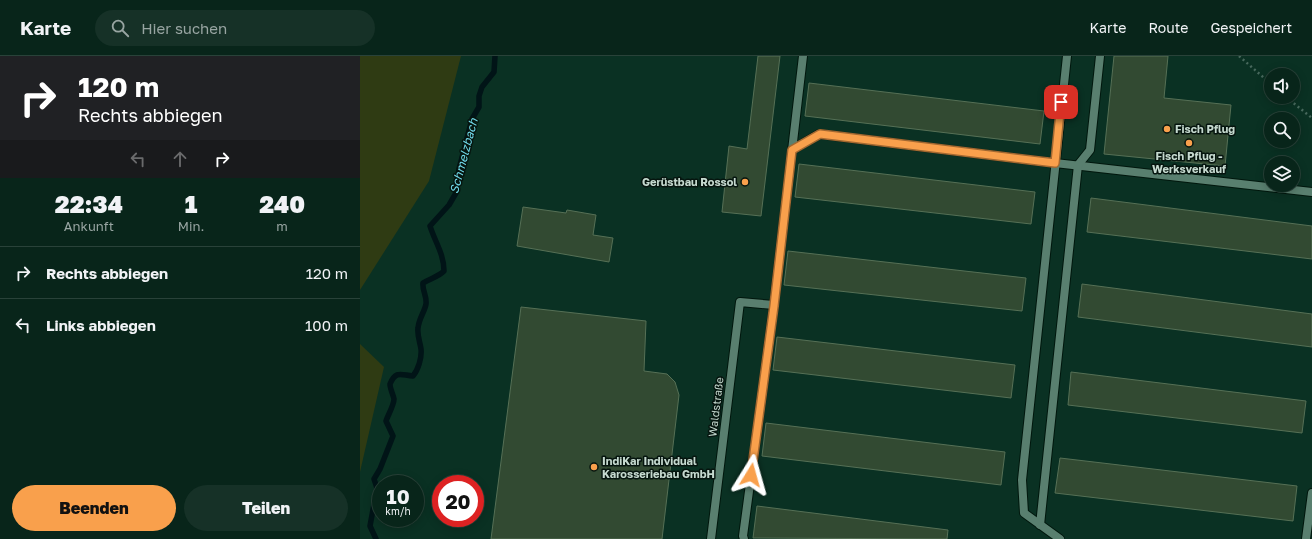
<!DOCTYPE html>
<html lang="de">
<meta charset="utf-8">
<style>
:root{--surface:#08251a;--page:#163127;--text:#f1f3f6;--muted:#98a5a2;--line:#294239;--accent:#f9a04c}
body{margin:0;font-family:"Golos Text",sans-serif;background:var(--page);color:var(--text);height:100vh;display:flex;flex-direction:column;font-size:15px;white-space:nowrap}
*{box-sizing:border-box;margin:0}
p{font-size:13px;color:var(--muted)}
.icon{flex:none;width:22px;height:22px;fill:none;stroke:currentColor;stroke-width:2;stroke-linecap:round;stroke-linejoin:round}
.map{position:relative;flex:1;overflow:hidden}
.panel{display:flex;flex-direction:column;background:var(--surface);width:360px}
.panel>*{flex:none}
.guide{background:#202124;color:#fff;overflow:hidden}
.controls{position:absolute;left:904px;top:12px;display:grid;gap:8px}
.controls a{display:grid;place-items:center;width:36px;height:36px;border-radius:50%;background:var(--surface);box-shadow:0 2px 10px #0003,0 0 0 1px var(--line);font-size:20px}
.speed{position:absolute;left:12px;top:419px;display:flex;gap:8px;font-size:20px;font-weight:700;text-align:center}
.speed>*{display:grid;place-content:center;width:52px;height:52px;border-radius:50%;background:var(--surface);box-shadow:0 2px 10px #0003,0 0 0 1px var(--line);line-height:1}
.speed small{font-size:10px;font-weight:400}
.speed .limit{border:6px solid #d22;background:#fff;color:#111}
.pin{position:absolute;display:grid;place-items:center;width:34px;height:34px;color:#fff;margin:-17px;border-radius:8px;box-shadow:0 2px 6px #0006}
.me{position:absolute;width:44px;margin:-22px;rotate:8deg;stroke-linejoin:round;filter:drop-shadow(0 0 3px #0008)}
.turn{display:flex;align-items:center;gap:14px;height:84px;padding:0 12px;font-size:18px}
.turn .icon{width:52px;height:52px;stroke-width:2.5}
.turn b{display:block;font-size:28px;line-height:34px}
.lanes{display:flex;align-items:center;height:38px;padding:0 12px;background:#0003;justify-content:center;gap:20px;direction:ltr}
.lanes .off{opacity:.35}
.eta{display:flex;justify-content:space-evenly;align-items:center;height:68px;text-align:center}
.eta b{font-size:24px;font-weight:800;line-height:28px}
.action{display:flex;gap:8px;margin-top:auto;padding:8px 12px}
.action a{flex:1;height:46px;border-radius:24px;background:var(--accent);color:#111;font-size:16px;font-weight:800;line-height:46px;text-align:center}
.action a+a{background:var(--page);color:var(--text)}
ul{padding:0;list-style:none}
li{display:flex;align-items:center;gap:12px;height:52px;padding:0 12px;border-top:1px solid var(--line)}
li div{flex:1}
li b{display:block;font-size:15px}
li em{font-style:normal}
header{display:flex;align-items:center;gap:24px;box-sizing:border-box;height:56px;padding:0 20px;background:var(--surface);border-bottom:1px solid var(--line)}
header strong{font-size:19px}
nav{display:flex;gap:22px;margin-inline-start:auto;font-size:14px}
.search{width:280px;height:36px;background:var(--page);display:flex;align-items:center;gap:10px;box-sizing:border-box;padding:0 14px;border-radius:22px;color:var(--muted);font-size:15px}
main{display:flex;flex:1;min-height:0}
.map>svg:first-child{display:block}
.green{fill:#2f3b13}
.lines{fill:none;stroke-linecap:round;stroke-linejoin:round}
.stream{stroke:#011417;stroke-width:5.5}
.building{fill:#324a32;stroke:#567056}
.lane-casing{stroke:#00170d;stroke-width:10}
.path{stroke:#47685c;stroke-width:2.5;stroke-dasharray:2 3;stroke-linecap:butt}
.lane{stroke:#597f6f;stroke-width:8}
.route-casing{stroke:#a26831;stroke-width:10}
.route{stroke:#f9a04c;stroke-width:7}
.poi-dot{fill:#f9a04c;stroke:#06150f;stroke-width:1.5}
.labels{text-anchor:middle;stroke-width:3;stroke-linejoin:round;paint-order:stroke}
.poi-label{font-size:11px;font-weight:bold;fill:#c5d9cf;stroke:#06150f;text-anchor:start}
.street-label{font-size:11px;fill:#c5d9cf;stroke:#06150f}
.water-label{font-size:12px;font-style:italic;fill:#70daea;stroke:#06150f}
</style>
<header>
<strong>Karte</strong>
<div class="search"><svg class="icon" aria-label="search" viewBox="0 0 24 24"><circle cx="10" cy="10" r="6"/><path d="M15 15l6 6"/></svg>Hier suchen</div>
<nav><a>Karte</a><a>Route</a><a>Gespeichert</a></nav>
</header>
<main>
<section class="panel">
<div class="guide">
<div class="turn"><svg class="icon" aria-label="right" viewBox="0 0 24 24"><path d="M7 20v-9h11M14 6l5 5-5 5"/></svg><div><b>120 m</b>Rechts abbiegen</div></div>
<div class="lanes"><svg class="icon off" aria-label="left" viewBox="0 0 24 24"><path d="M17 20v-9H6M10 6l-5 5 5 5"/></svg><svg class="icon off" aria-label="ahead" viewBox="0 0 24 24"><path d="M12 20V5M6 11l6-6 6 6"/></svg><svg class="icon" aria-label="right" viewBox="0 0 24 24"><path d="M7 20v-9h11M14 6l5 5-5 5"/></svg></div>
</div>
<div class="eta">
<div><b>22:34</b><p>Ankunft</p></div>
<div><b>1</b><p>Min.</p></div>
<div><b>240</b><p>m</p></div>
</div>
<ul>
<li><svg class="icon" aria-label="right" viewBox="0 0 24 24"><path d="M7 20v-9h11M14 6l5 5-5 5"/></svg><div><b>Rechts abbiegen</b></div><em>120 m</em></li>
<li><svg class="icon" aria-label="left" viewBox="0 0 24 24"><path d="M17 20v-9H6M10 6l-5 5 5 5"/></svg><div><b>Links abbiegen</b></div><em>100 m</em></li>
</ul>
<div class="action"><a>Beenden</a><a>Teilen</a></div>
</section>
<div class="map">
<svg width="952" height="483" viewBox="0 0 952 483">
<rect width="100%" height="100%" fill="#0a3123"/>
<g class="green">
<path d="M 0,0 L 101,0 L 69,125 L 0,234 Z"/>
<path d="M 0,288 L 24,311 L 0,416 Z"/>
</g>
<g class="lines">
<path class="stream" d="M 16,483 L 10,470 L 17,432 L 14,423 L 20,413 L 33,380 L 26,365 C 28,359 34,349 34,343 C 33,338 30,333 30,328 C 36,314 41,319 53,320 C 58,314 62,302 61,293 C 60,286 57,279 58,272 C 59,262 65,255 66,248 C 67,240 62,234 63,227 C 71,222 78,221 84,215 C 84,198 75,186 70,170 L 89,149 L 96,137 L 99,113 L 112,63 L 119,51 L 119,40 L 122,31 L 134,16 L 135,0"/>
</g>
<g class="building">
<path d="M 398,0 L 420,0 L 401,160 L 362,156 L 369,90 L 387,93 Z"/>
<path d="M 754,0 L 808,0 L 804,42 L 871,49 L 865,110 L 744,98 Z"/>
<path d="M 449,27 L 684,55 L 680,88 L 445,60 Z"/>
<path d="M 439,108 L 675,136 L 671,168 L 435,141 Z"/>
<path d="M 731,142 L 952,170 L 952,203 L 727,176 Z"/>
<path d="M 163,151 L 206,157 L 207,154 L 236,159 L 233,179 L 253,182 L 249,206 L 157,190 Z"/>
<path d="M 428,195 L 666,222 L 662,255 L 424,229 Z"/>
<path d="M 722,228 L 952,258 L 952,291 L 718,261 Z"/>
<path d="M 161,251 L 286,265 L 284,315 L 307,318 L 315,326 L 319,339 L 302,483 L 131,483 Z"/>
<path d="M 417,281 L 655,309 L 651,342 L 413,314 Z"/>
<path d="M 711,316 L 946,345 L 942,377 L 708,349 Z"/>
<path d="M 406,367 L 645,396 L 641,429 L 402,400 Z"/>
<path d="M 700,402 L 937,430 L 933,465 L 695,437 Z"/>
<path d="M 397,450 L 588,474 L 587,483 L 393,482 Z"/>
</g>
<g class="lines">
<defs>
<g id="lane">
<path d="M 432,94 L 459,78 L 695,107 L 952,136"/>
<path d="M 680,469 L 718,109 L 730,94 L 740,0"/>
<path d="M 351,483 L 380,246 L 414,249"/>
<path d="M 384,483 L 383,480 L 414,249 L 443,0"/>
<path d="M 700,483 L 664,457 L 662,424 L 707,0"/>
<path d="M 946,483 L 952,437"/>
</g>
</defs>
<use href="#lane" class="lane-casing"/>
<g class="path">
<path d="M 879,0 L 911,28"/>
<path d="M 926,41 L 952,62"/>
</g>
<use href="#lane" class="lane"/>
</g>
<g class="lines">
<defs>
<path id="route" d="M 391,419 L 414,250 L 432,94 L 460,78 L 695,107 L 701,46"/>
</defs>
<use href="#route" class="route-casing"/>
<use href="#route" class="route"/>
</g>
<g class="poi-dot">
<circle cx="807" cy="73" r="4"/>
<circle cx="829" cy="87" r="4"/>
<circle cx="385" cy="126" r="4"/>
<circle cx="234" cy="411" r="4"/>
</g>
<g class="labels">
<g class="poi-label">
<text x="815" y="77">Fisch Pflug</text>
<text x="829" y="104" text-anchor="middle">Fisch Pflug -<tspan x="829" dy="13">Werksverkauf</tspan></text>
<text x="377" y="130" text-anchor="end">Gerüstbau Rossol</text>
<text x="242" y="409">IndiKar Individual<tspan x="242" dy="13">Karosseriebau GmbH</tspan></text>
</g>
<g class="street-label">
<text transform="translate(356 351) rotate(-83)" y="4">Waldstraße</text>
</g>
<g class="water-label">
<text transform="translate(104 100) rotate(-75)" y="4">Schmelzbach</text>
</g>
</g>
</svg>
<div class="controls">
<a><svg class="icon" aria-label="sound" viewBox="0 0 24 24"><path d="M4 9h4l5-4v14l-5-4H4zM17 9q2 3 0 6"/></svg></a>
<a><svg class="icon" aria-label="search" viewBox="0 0 24 24"><circle cx="10" cy="10" r="6"/><path d="M15 15l6 6"/></svg></a>
<a><svg class="icon" aria-label="layers" viewBox="0 0 24 24"><path d="M12 4l9 5-9 5-9-5zM3 14l9 5 9-5"/></svg></a>
</div>
<div class="speed"><div>10<small>km/h</small></div><div class="limit">20</div></div>
<div class="pin" style="left:701px;top:46px;background:#d93025"><svg class="icon" aria-label="arrive" viewBox="0 0 24 24"><path d="M6 21V4h12l-3 4 3 4H6"/></svg></div>
<svg class="me" style="left:391px;top:419px" viewBox="-20 -20 40 40"><path d="M0-17L14 15 0 8-14 15z" fill="#f9a04c" stroke="#fff" stroke-width="4"/></svg>
</div>
</main>
